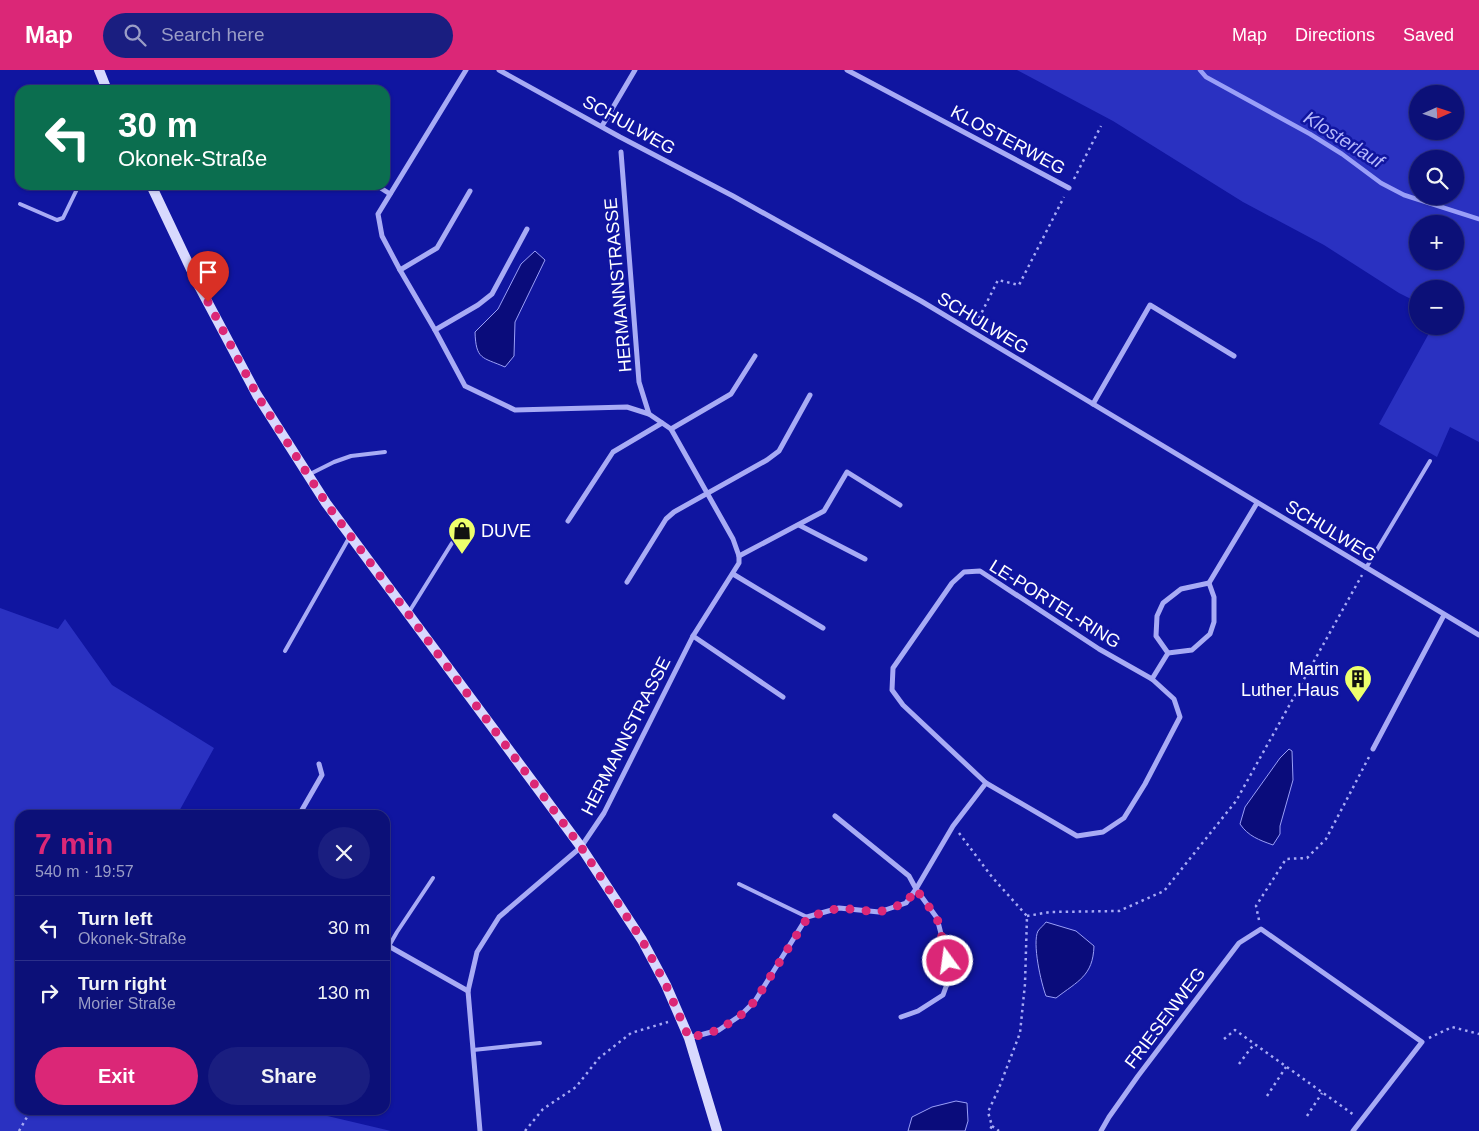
<!DOCTYPE html>
<meta charset="utf-8">
<style>
:root{--surface:#0c1078;--page:#1a1e80;--text:#f1f3f6;--muted:#9a9dc6;--line:#2c308a;--accent:#db2777}
body{margin:0;font-family:Helvetica,sans-serif;background:var(--page);color:var(--text);height:100vh;display:flex;flex-direction:column;font-size:19px;white-space:nowrap}
*{box-sizing:border-box;margin:0}
p{font-size:16px;color:var(--muted)}
.icon{flex:none;width:28px;height:28px;fill:none;stroke:currentColor;stroke-width:2;stroke-linecap:round;stroke-linejoin:round}
.map{position:relative;flex:1;overflow:hidden}
.details{position:absolute;left:15px;top:740px;width:375px;height:305px;display:flex;flex-direction:column;background:var(--surface);border-radius:15px;box-shadow:0 1px 4px #0004,0 0 0 1px var(--line)}
.details>*{flex:none}
.guide{position:absolute;left:15px;top:15px;width:375px;height:105px;border-radius:15px;box-shadow:0 1px 4px #0004,0 0 0 1px var(--line);background:#0b6e4f;color:#fff;overflow:hidden}
.needle{width:32px;rotate:87deg}
.buttons{position:absolute;left:1409px;top:15px;display:grid;gap:10px}
.buttons a{display:grid;place-items:center;width:55px;height:55px;border-radius:50%;background:var(--surface);box-shadow:0 1px 4px #0004,0 0 0 1px var(--line);font-size:25px}
.pin{position:absolute;display:grid;place-items:center;width:42px;height:42px;color:#fff;margin:-51px -21px;border-radius:50% 50% 50% 0;rotate:-45deg;box-shadow:0 0 5px #0007}
.pin .icon{rotate:45deg}
.me{position:absolute;width:55px;margin:-28px;rotate:346deg;stroke-linejoin:round;filter:drop-shadow(0 0 4px #0008)}
.turn{display:flex;align-items:center;gap:18px;height:105px;padding:0 20px;font-size:22px}
.turn .icon{width:65px;height:65px;stroke-width:2.5}
.turn b{display:block;font-size:35px;line-height:42px}
.round{display:grid;place-items:center;flex:none;width:52px;height:52px;border-radius:26px;background:var(--page)}
.headline{display:flex;align-items:center;justify-content:space-between;height:85px;padding:0 20px}
h1{font-size:30px;font-weight:600;line-height:38px;color:var(--accent)}
.primary-button{display:flex;gap:10px;margin-top:auto;padding:10px 20px}
.primary-button a{flex:1;height:58px;border-radius:30px;background:var(--accent);color:#fff;font-size:20px;font-weight:600;line-height:58px;text-align:center}
.primary-button a+a{background:var(--page);color:var(--text)}
ul{padding:0;list-style:none}
li{display:flex;align-items:center;gap:15px;height:65px;padding:0 20px;border-top:1px solid var(--line)}
li div{flex:1}
li b{display:block;font-size:19px}
li em{font-style:normal}
header{display:flex;align-items:center;gap:30px;box-sizing:border-box;height:70px;padding:0 25px;background:var(--accent);color:#fff}
header strong{font-size:24px}
nav{display:flex;gap:28px;margin-inline-start:auto;font-size:18px}
.search{width:350px;height:45px;background:var(--page);display:flex;align-items:center;gap:12px;box-sizing:border-box;padding:0 18px;border-radius:28px;color:var(--muted);font-size:19px}
.map>svg:first-child{display:block}
.green{fill:#2a31c1;fill-rule:evenodd}
.water{fill:#0a0c7b;stroke:#9a9ff8}
.lines{fill:none;stroke-linecap:round;stroke-linejoin:round}
.stream{stroke:#9a9ff8;stroke-width:4.5}
.path{stroke:#a8abf5;stroke-width:2.5;stroke-dasharray:2.5 4;stroke-linecap:butt}
.service{stroke:#a8abf5;stroke-width:4}
.minor{stroke:#a8abf5;stroke-width:5}
.secondary{stroke:#d8d9fe;stroke-width:10}
.route{stroke:#db2777;stroke-width:9;stroke-dasharray:0 16.2}
.labels{text-anchor:middle;stroke-width:5;stroke-linejoin:round;paint-order:stroke}
.street-label{font-size:18px;fill:#fff;stroke:#1015a0}
.poi-label{font-size:18px;fill:#fff;stroke:#1015a0;text-anchor:start}
.water-label{font-size:19px;font-style:italic;fill:#b5b8fb;stroke:#1015a0}
</style>
<header>
<strong>Map</strong>
<div class="search"><svg class="icon" aria-label="search" viewBox="0 0 24 24"><circle cx="10" cy="10" r="6"/><path d="M15 15l6 6"/></svg>Search here</div>
<nav><a>Map</a><a>Directions</a><a>Saved</a></nav>
</header>
<div class="map">
<svg width="1479" height="1061" viewBox="0 0 1479 1061">
<rect width="100%" height="100%" fill="#1015a0"/>
<g class="green">
<path d="M 1017,0 L 1479,0 L 1479,372 L 1450,357 L 1437,387 L 1379,354 L 1433,256 L 1455,256 L 1455,219 L 1418,219 L 1417,232 L 1399,223 L 1324,175 L 1243,132 L 1113,51 ZM 1418,24 L 1455,24 L 1455,61 L 1418,61 ZM 1418,89 L 1455,89 L 1455,126 L 1418,126 ZM 1418,154 L 1455,154 L 1455,191 L 1418,191 Z"/>
<path d="M 0,538 L 58,559 L 65,549 L 112,615 L 214,678 L 177,745 L 20,745 L 20,1040 L 313,1040 L 319,1044 L 391,1061 L 0,1061 Z"/>
</g>
<g class="water">
<path d="M 535,181 L 545,190 L 515,252 L 514,286 L 505,297 C 482,287 476,290 475,262 L 498,239 L 521,194 Z"/>
<path d="M 1289,679 L 1292,681 L 1293,710 L 1280,756 L 1280,764 L 1273,775 C 1259,770 1248,766 1240,754 L 1245,737 L 1280,688 Z"/>
<path d="M 1046,852 L 1076,861 L 1094,876 C 1093,906 1078,911 1056,928 L 1046,926 C 1041,913 1032,873 1038,861 C 1040,858 1044,855 1046,852 Z"/>
<path d="M 956,1031 L 967,1033 L 968,1051 L 965,1061 L 908,1061 L 912,1047 L 932,1037 Z"/>
</g>
<g class="lines">
<path class="stream" d="M 1200,0 L 1206,7 L 1310,64 L 1342,84 L 1381,113 L 1404,125 L 1479,149"/>
<g class="path">
<path d="M 1074,109 L 1101,56"/>
<path d="M 976,254 L 998,210 L 1019,215 L 1064,127"/>
<path d="M 193,745 L 194,742 L 196,745"/>
<path d="M 959,763 L 992,807 L 1027,846 L 1025,914 L 1020,963 L 999,1018 L 988,1042 L 992,1056 L 989,1061"/>
<path d="M 1027,846 L 1050,842 L 1119,841 L 1164,821 L 1236,731 L 1362,505"/>
<path d="M 1259,850 L 1256,836 L 1286,789 L 1307,788 L 1326,769 L 1369,687"/>
<path d="M 1429,968 L 1452,957 L 1479,964"/>
<path d="M 1224,969 L 1235,960 L 1354,1045"/>
<path d="M 1239,994 L 1254,974"/>
<path d="M 1267,1026 L 1286,997"/>
<path d="M 1307,1046 L 1322,1023"/>
<path d="M 992,1056 L 999,1061"/>
<path d="M 19,1061 L 31,1040"/>
<path d="M 525,1061 L 543,1039 L 576,1017 L 599,988 L 631,963 L 668,952"/>
</g>
<g class="service">
<path d="M 20,134 L 57,150 L 63,148 L 79,115"/>
<path d="M 310,404 L 334,392 L 351,386 L 385,382"/>
<path d="M 1366,498 L 1430,391"/>
<path d="M 409,542 L 452,473"/>
<path d="M 285,581 L 349,468"/>
<path d="M 739,814 L 807,847"/>
<path d="M 389,876 L 397,862 L 433,808"/>
<path d="M 473,980 L 540,973"/>
</g>
<g class="minor">
<path d="M 466,0 L 378,144 L 382,166 L 400,200 L 435,260 L 465,316 L 515,340 L 627,337 L 649,344 L 671,359 L 733,469 L 739,486 L 739,493 L 693,566 L 604,743 L 581,777 L 499,847 L 477,882 L 468,921 L 480,1061"/>
<path d="M 499,0 L 620,67 L 733,126 L 921,231 L 1479,565"/>
<path d="M 847,0 L 1069,118"/>
<path d="M 602,56 L 635,0"/>
<path d="M 621,82 L 639,312 L 649,344"/>
<path d="M 376,115 L 390,124"/>
<path d="M 400,200 L 437,178 L 470,121"/>
<path d="M 435,260 L 478,235 L 492,224 L 527,159"/>
<path d="M 1093,334 L 1150,235 L 1234,286"/>
<path d="M 671,359 L 731,324 L 755,286"/>
<path d="M 568,451 L 613,382 L 662,353"/>
<path d="M 799,455 L 865,489"/>
<path d="M 739,486 L 824,441 L 847,402 L 900,435"/>
<path d="M 980,501 L 1099,579 L 1152,609 L 1174,629 L 1180,647 L 1145,714 L 1124,748 L 1103,762 L 1077,766 L 986,713 L 903,635 L 892,620 L 893,598 L 952,513 L 964,502 Z"/>
<path d="M 733,504 L 823,558"/>
<path d="M 627,512 L 666,449 L 674,442 L 767,390 L 779,381 L 810,325"/>
<path d="M 1209,513 L 1214,527 L 1214,552 L 1210,564 L 1192,580 L 1168,583 L 1156,566 L 1157,546 L 1163,533 L 1181,519 Z"/>
<path d="M 1209,513 L 1257,433"/>
<path d="M 693,566 L 783,627"/>
<path d="M 1152,609 L 1168,583"/>
<path d="M 1373,679 L 1444,545"/>
<path d="M 299,745 L 322,705 L 319,694"/>
<path d="M 835,746 L 909,806 L 916,819 L 937,848 L 951,903 L 943,925 L 918,941 L 901,947"/>
<path d="M 385,874 L 468,921"/>
<path d="M 689,968 L 719,960 L 741,945 L 755,931 L 807,847 L 839,838 L 879,842 L 906,833 L 916,819 L 953,756 L 986,713"/>
<path d="M 1101,1061 L 1109,1047 L 1138,1006 L 1239,873 L 1261,859 L 1422,972 L 1353,1061"/>
</g>
<g class="secondary">
<path d="M 99,0 L 107,20"/>
<path d="M 151,115 L 199,216 L 257,325 L 326,433 L 581,777 L 642,870 L 666,915 L 689,968 L 717,1061"/>
</g>
</g>
<g class="lines">
<path class="route" d="M 208,232 L 257,325 L 326,433 L 581,777 L 642,870 L 666,915 L 689,968 L 719,960 L 741,945 L 755,931 L 808,847 L 839,838 L 879,842 L 906,833 L 916,819 L 937,848 L 948,891"/>
</g>
<defs>
<symbol id="shop-pin" viewBox="-11 -11 22 30"><path d="M0 17L-7.5 6A9.5 9.5 0 1 1 7.5 6Z" fill="#eeff6c" stroke="#1015a0"/><path d="M-5-2.5h2.3a2.7 3.5 0 0 1 5.4 0H5L5.5 6h-11ZM-1.5-2.5h3a1.5 2.3 0 0 0-3 0Z" fill="#111"/></symbol>
<symbol id="building-pin" viewBox="-11 -11 22 30"><path d="M0 17L-7.5 6A9.5 9.5 0 1 1 7.5 6Z" fill="#eeff6c" stroke="#1015a0"/><path d="M-4-6H4V6H1V3H-1V6H-4ZM-2.5-4.3h1.7v1.8h-1.7ZM.8-4.3h1.7v1.8H.8ZM-2.5-1h1.7V.8h-1.7ZM.8-1h1.7V.8H.8Z" fill="#111"/></symbol>
</defs>
<g fill-rule="evenodd">
<use href="#shop-pin" x="446" y="445" width="32" height="43"/>
<use href="#building-pin" x="1342" y="593" width="32" height="43"/>
</g>
<g class="labels">
<g class="street-label">
<text transform="translate(629 55) rotate(29)" y="6">SCHULWEG</text>
<text transform="translate(1008 70) rotate(28)" y="6">KLOSTERWEG</text>
<text transform="translate(618 215) rotate(-95)" y="6">HERMANNSTRASSE</text>
<text transform="translate(983 253) rotate(31)" y="6">SCHULWEG</text>
<text transform="translate(1331 461) rotate(31)" y="6">SCHULWEG</text>
<text transform="translate(1055 534) rotate(32)" y="6">LE-PORTEL-RING</text>
<text transform="translate(626 666) rotate(-63)" y="6">HERMANNSTRASSE</text>
<text transform="translate(1165 948) rotate(-53)" y="6">FRIESENWEG</text>
</g>
<g class="poi-label">
<text x="481" y="467">DUVE</text>
<text x="1339" y="605" text-anchor="end">Martin<tspan x="1339" dy="21">Luther Haus</tspan></text>
</g>
<g class="water-label">
<text transform="translate(1344 69) rotate(32)" y="7">Klosterlauf</text>
</g>
</g>
</svg>
<div class="buttons">
<a><svg class="needle" viewBox="-14 -14 28 28"><path d="M0-13l5 13h-10z" fill="#e53935"/><path d="M0 13l5-13h-10z" fill="#9a9dc6"/></svg></a>
<a><svg class="icon" aria-label="search" viewBox="0 0 24 24"><circle cx="10" cy="10" r="6"/><path d="M15 15l6 6"/></svg></a>
<a>+</a>
<a>−</a>
</div>
<div class="pin" style="left:208px;top:232px;background:#d93025"><svg class="icon" aria-label="arrive" viewBox="0 0 24 24"><path d="M6 21V4h12l-3 4 3 4H6"/></svg></div>
<svg class="me" style="left:948px;top:891px" viewBox="-20 -20 40 40"><circle r="17" fill="#db2777" stroke="#fff" stroke-width="3"/><path d="M0-11L8 9 0 5-8 9z" fill="#fff"/></svg>
<div class="guide">
<div class="turn"><svg class="icon" aria-label="left" viewBox="0 0 24 24"><path d="M17 20v-9H6M10 6l-5 5 5 5"/></svg><div><b>30 m</b>Okonek-Straße</div></div>
</div>
<section class="details">
<div class="headline"><div><h1>7 min</h1><p>540 m · 19:57</p></div><a class="round"><svg class="icon" aria-label="close" viewBox="0 0 24 24"><path d="M6 6l12 12M18 6L6 18"/></svg></a></div>
<ul>
<li><svg class="icon" aria-label="left" viewBox="0 0 24 24"><path d="M17 20v-9H6M10 6l-5 5 5 5"/></svg><div><b>Turn left</b><p>Okonek-Straße</p></div><em>30 m</em></li>
<li><svg class="icon" aria-label="right" viewBox="0 0 24 24"><path d="M7 20v-9h11M14 6l5 5-5 5"/></svg><div><b>Turn right</b><p>Morier Straße</p></div><em>130 m</em></li>
</ul>
<div class="primary-button"><a>Exit</a><a>Share</a></div>
</section>
</div>
